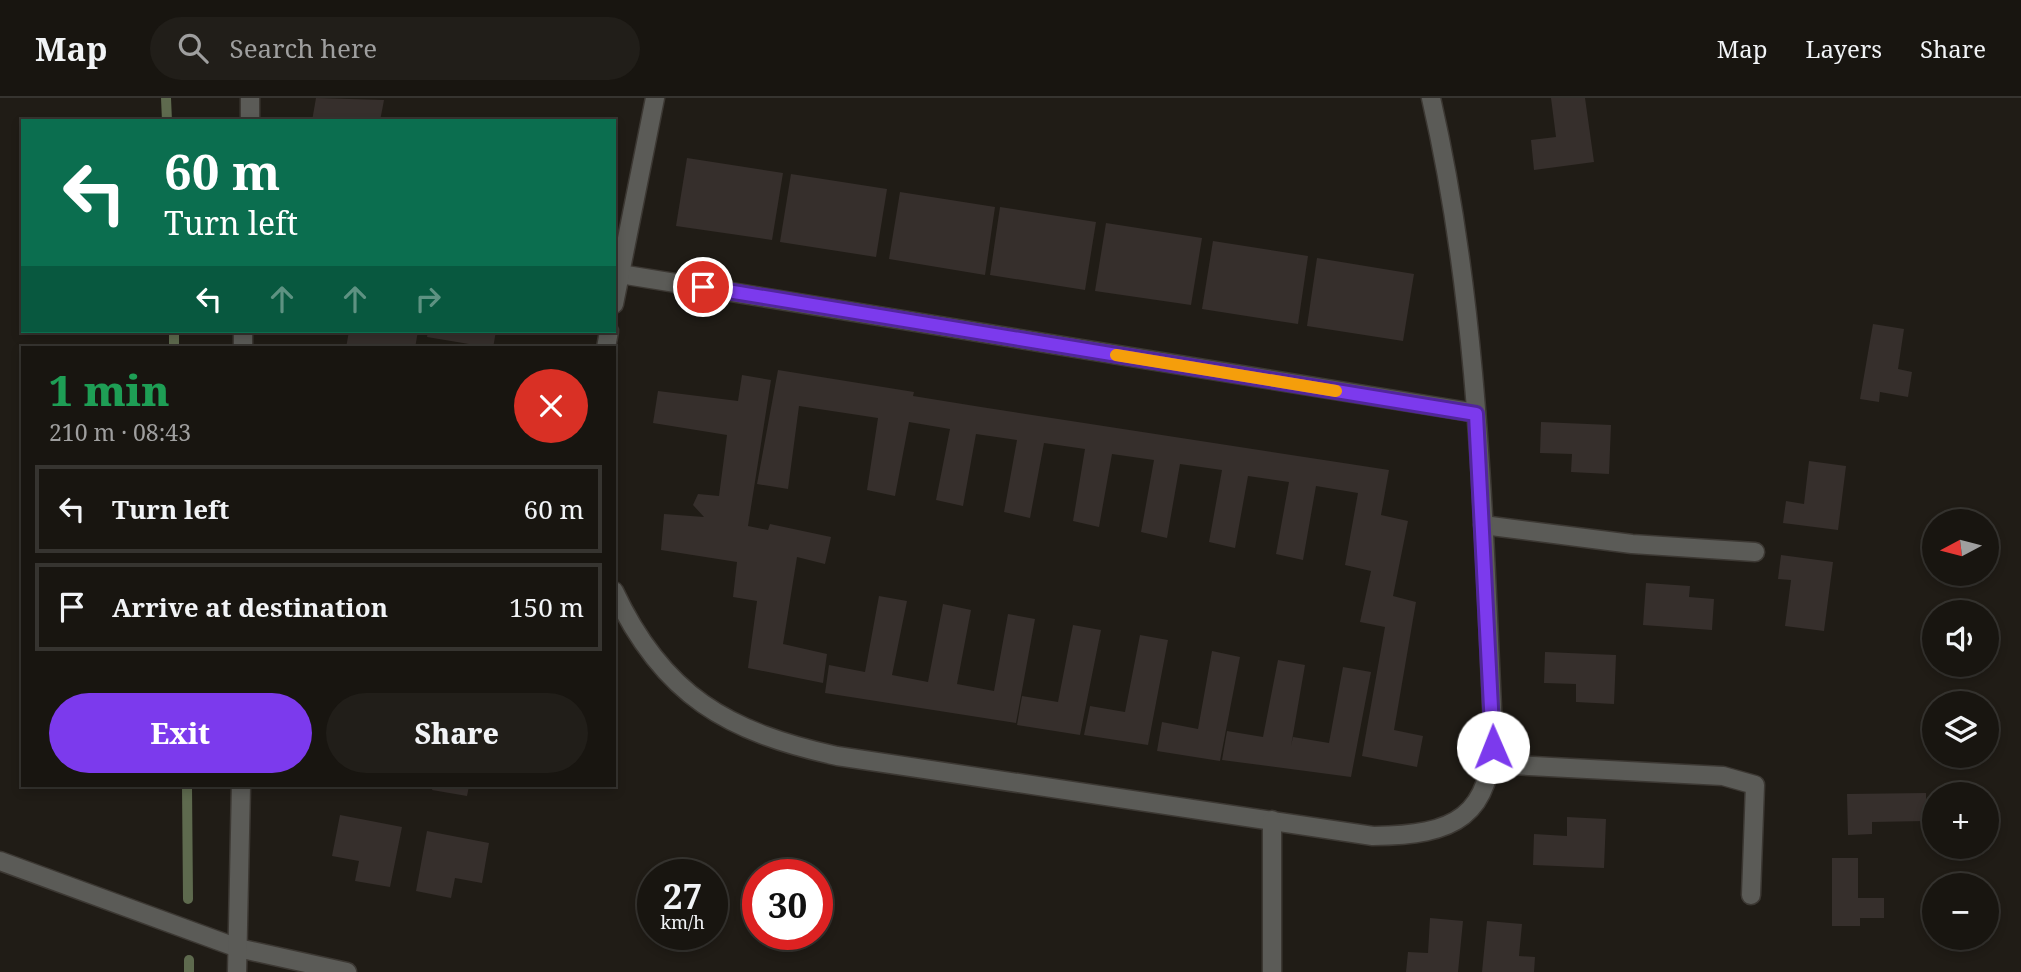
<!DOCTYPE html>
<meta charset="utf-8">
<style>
:root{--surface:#181510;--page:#211e19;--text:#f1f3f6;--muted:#9f9f9f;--line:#363430;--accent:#7c3aed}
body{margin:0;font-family:"Noto Serif",serif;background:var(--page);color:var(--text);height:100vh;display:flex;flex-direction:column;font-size:26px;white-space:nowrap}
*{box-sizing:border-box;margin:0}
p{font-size:23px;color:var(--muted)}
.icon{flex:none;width:38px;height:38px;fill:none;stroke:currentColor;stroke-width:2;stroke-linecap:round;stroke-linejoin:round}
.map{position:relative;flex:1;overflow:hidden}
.details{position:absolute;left:21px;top:248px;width:595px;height:441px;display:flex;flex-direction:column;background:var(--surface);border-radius:0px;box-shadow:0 4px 10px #0003,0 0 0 2px var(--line)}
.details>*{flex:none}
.top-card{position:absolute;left:21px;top:21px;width:595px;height:214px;border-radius:0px;box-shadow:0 4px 10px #0003,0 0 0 2px var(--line);background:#0b6e4f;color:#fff;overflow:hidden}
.needle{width:46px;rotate:263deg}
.buttons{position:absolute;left:1922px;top:411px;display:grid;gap:14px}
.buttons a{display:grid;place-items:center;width:77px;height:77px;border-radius:50%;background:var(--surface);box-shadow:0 4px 10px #0003,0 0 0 2px var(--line);font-size:35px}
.speed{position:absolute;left:637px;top:761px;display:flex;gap:14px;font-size:35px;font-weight:700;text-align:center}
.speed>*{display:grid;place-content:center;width:91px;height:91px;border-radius:50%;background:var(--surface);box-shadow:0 4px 10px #0003,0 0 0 2px var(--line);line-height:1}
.speed small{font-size:18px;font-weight:400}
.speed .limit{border:10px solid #d22;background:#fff;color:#111}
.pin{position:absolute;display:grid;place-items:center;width:60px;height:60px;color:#fff;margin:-30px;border:4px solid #fff;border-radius:50%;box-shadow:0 2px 7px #0007}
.me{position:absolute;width:77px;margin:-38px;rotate:359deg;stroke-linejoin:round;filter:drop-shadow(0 0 5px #0008)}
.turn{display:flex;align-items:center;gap:24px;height:147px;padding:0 28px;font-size:32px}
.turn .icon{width:91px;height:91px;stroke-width:2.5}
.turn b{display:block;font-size:49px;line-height:60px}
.lanes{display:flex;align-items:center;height:66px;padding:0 28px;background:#0003;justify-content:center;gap:35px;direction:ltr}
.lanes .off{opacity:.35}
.round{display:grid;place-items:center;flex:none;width:74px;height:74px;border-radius:37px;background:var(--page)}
.headline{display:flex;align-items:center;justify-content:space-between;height:119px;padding:0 28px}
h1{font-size:42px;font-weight:800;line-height:52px;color:#1e9e55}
.cta{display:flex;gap:14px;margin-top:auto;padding:14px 28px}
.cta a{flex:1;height:80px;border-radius:42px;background:var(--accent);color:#fff;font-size:28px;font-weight:800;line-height:80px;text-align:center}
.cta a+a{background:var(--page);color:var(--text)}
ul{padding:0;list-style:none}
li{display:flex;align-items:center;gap:21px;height:88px;margin:0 14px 10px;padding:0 14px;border:4px solid var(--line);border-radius:0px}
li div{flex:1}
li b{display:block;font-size:26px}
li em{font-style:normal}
header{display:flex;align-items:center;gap:42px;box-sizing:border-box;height:98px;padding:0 35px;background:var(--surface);border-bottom:2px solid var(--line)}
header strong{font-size:33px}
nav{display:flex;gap:38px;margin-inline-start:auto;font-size:24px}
.search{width:490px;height:63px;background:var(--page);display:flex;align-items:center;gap:18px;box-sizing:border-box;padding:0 24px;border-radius:38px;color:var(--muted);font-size:26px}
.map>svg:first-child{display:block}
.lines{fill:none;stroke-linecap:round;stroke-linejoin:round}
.stream{stroke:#5e6a4e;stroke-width:10}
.building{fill:#362f2c}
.minor-casing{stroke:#3c3833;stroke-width:21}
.minor{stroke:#5b5b57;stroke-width:18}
.route-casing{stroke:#51269a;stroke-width:18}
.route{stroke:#7c3aed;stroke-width:12}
.slow{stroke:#f59e0b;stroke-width:12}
</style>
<header>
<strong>Map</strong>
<div class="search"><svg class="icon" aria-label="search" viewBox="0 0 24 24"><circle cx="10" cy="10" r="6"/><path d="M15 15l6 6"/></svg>Search here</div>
<nav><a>Map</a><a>Layers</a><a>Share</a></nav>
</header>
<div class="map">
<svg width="2021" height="874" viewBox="0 0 2021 874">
<rect width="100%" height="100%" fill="#201c16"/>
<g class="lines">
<g class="stream">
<path d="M 166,0 L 167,23"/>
<path d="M 174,233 L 174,250"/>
<path d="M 187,688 L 188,801"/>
<path d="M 189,862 L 189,874"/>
</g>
</g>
<g class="building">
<path d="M 316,0 L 384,2 L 380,23 L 312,23 Z"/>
<path d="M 1551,0 L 1585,0 L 1594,64 L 1534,72 L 1531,42 L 1556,39 Z"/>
<path d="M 687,60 L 783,75 L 772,142 L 676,128 Z"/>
<path d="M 791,76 L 887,91 L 876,159 L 780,144 Z"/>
<path d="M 900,94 L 995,109 L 985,177 L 889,161 Z"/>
<path d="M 1000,109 L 1096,124 L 1085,192 L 990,177 Z"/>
<path d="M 1106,125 L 1202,140 L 1191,207 L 1095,193 Z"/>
<path d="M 1213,143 L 1308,158 L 1298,226 L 1202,211 Z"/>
<path d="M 1317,160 L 1414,176 L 1403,243 L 1307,228 Z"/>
<path d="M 1873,226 L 1904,231 L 1898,271 L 1912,274 L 1908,299 L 1880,294 L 1879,304 L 1860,301 Z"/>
<path d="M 349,233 L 418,233 L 415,250 L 346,250 Z"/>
<path d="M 428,233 L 496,233 L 493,250 L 427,239 Z"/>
<path d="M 778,272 L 914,294 L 913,298 L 981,309 L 1389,372 L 1381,417 L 1408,423 L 1393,498 L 1416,504 L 1394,632 L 1423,638 L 1417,669 L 1362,658 L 1385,529 L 1360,524 L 1371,473 L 1345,467 L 1358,395 L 1316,388 L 1303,462 L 1276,456 L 1289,384 L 1248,378 L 1235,450 L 1209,444 L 1222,372 L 1180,366 L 1167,440 L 1141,434 L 1154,362 L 1112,356 L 1099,429 L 1073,423 L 1085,351 L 1044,345 L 1030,420 L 1004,414 L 1017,342 L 976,336 L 963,408 L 936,402 L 950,331 L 909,324 L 895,398 L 867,392 L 878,320 L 799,308 L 788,391 L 757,386 Z"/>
<path d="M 742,277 L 771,282 L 748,428 L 768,432 L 770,426 L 831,439 L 825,466 L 797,459 L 783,546 L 827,556 L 823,585 L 748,570 L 757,503 L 733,499 L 737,464 L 661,452 L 664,416 L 704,419 L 693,407 L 698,396 L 719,398 L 727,337 L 653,325 L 658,293 L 738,303 Z"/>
<path d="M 1541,324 L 1611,327 L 1609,376 L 1571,374 L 1572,356 L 1540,355 Z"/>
<path d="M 1809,363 L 1846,368 L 1838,432 L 1783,425 L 1786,403 L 1804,406 Z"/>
<path d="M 1781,457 L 1833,464 L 1824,533 L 1785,528 L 1791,482 L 1778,481 Z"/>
<path d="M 1646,485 L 1690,488 L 1689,499 L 1714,501 L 1712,532 L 1643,527 Z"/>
<path d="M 879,498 L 907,503 L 892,577 L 928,584 L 943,506 L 971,512 L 957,586 L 994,593 L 1008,516 L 1035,521 L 1016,625 L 825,595 L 829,567 L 865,574 Z"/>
<path d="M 1073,527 L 1101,532 L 1080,637 L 1017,627 L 1022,598 L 1058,604 Z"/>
<path d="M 1140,537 L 1168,542 L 1148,647 L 1084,637 L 1090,608 L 1125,614 Z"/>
<path d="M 1212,553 L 1240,559 L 1220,663 L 1157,653 L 1162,624 L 1198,631 Z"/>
<path d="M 1545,554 L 1616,557 L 1614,606 L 1576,604 L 1576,586 L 1544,585 Z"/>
<path d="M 1278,562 L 1305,567 L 1291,648 L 1293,639 L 1329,645 L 1343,569 L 1371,574 L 1351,679 L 1222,662 L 1227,633 L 1263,639 Z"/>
<path d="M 433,688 L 469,688 L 467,698 L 432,692 Z"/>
<path d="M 1926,695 L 1926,723 L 1872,724 L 1872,736 L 1848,737 L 1847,696 Z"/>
<path d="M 340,717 L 402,729 L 390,789 L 355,783 L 359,763 L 332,758 Z"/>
<path d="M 1567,719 L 1606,721 L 1604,770 L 1533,767 L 1534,736 L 1567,738 Z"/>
<path d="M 427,733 L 489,745 L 482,785 L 455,780 L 451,800 L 416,793 Z"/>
<path d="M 1832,760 L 1858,760 L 1858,800 L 1884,800 L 1884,820 L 1860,820 L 1860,828 L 1832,828 Z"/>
<path d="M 1430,820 L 1463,823 L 1458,874 L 1406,874 L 1408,854 L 1428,855 Z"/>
<path d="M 1487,823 L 1522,826 L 1519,858 L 1535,859 L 1534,874 L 1482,874 Z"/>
</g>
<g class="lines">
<defs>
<g id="minor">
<path d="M 250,23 L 250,0"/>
<path d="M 620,176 L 1476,315"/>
<path d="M 614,206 L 655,0"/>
<path d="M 243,250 L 243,233"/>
<path d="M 606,250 L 609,233"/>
<path d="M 1483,427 L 1632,446 L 1755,454"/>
<path d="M 614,493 C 663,598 728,634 837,658 L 1373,738 C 1455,737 1492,720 1493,631 C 1483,420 1479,207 1431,0"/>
<path d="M 1493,666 L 1723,678 L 1755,687 L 1751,797"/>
<path d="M 1272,722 L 1272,874"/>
<path d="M 0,763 L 238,850 L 347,874"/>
<path d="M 237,874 L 241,688"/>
</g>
</defs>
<use href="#minor" class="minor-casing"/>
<use href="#minor" class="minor"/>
</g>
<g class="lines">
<defs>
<path id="route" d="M 703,189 L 1476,316 L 1493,649"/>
</defs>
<use href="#route" class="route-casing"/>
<use href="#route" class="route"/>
<path class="slow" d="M 1116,257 L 1336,293"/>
</g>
</svg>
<div class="buttons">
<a><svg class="needle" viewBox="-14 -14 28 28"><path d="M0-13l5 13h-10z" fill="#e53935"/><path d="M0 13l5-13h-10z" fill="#9f9f9f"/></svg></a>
<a><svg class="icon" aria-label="sound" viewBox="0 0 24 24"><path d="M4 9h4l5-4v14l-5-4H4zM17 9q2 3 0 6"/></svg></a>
<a><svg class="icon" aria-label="layers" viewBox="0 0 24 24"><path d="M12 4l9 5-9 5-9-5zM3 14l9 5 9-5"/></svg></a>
<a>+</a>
<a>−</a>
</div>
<div class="speed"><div>27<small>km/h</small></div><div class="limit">30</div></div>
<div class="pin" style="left:703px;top:189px;background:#d93025"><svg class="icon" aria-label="arrive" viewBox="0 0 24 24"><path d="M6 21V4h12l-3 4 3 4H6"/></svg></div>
<svg class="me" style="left:1493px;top:649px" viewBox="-20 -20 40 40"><circle r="19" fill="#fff"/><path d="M0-13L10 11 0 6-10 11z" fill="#7c3aed"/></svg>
<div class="top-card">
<div class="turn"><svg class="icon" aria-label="left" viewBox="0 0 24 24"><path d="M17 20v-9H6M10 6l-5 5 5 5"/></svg><div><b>60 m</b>Turn left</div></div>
<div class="lanes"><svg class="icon" aria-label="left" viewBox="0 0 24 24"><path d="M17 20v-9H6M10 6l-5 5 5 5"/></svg><svg class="icon off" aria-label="ahead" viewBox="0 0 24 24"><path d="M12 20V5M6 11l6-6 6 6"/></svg><svg class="icon off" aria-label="ahead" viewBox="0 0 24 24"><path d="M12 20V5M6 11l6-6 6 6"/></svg><svg class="icon off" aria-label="right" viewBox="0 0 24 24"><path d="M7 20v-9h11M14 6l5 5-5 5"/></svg></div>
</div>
<section class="details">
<div class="headline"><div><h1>1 min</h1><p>210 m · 08:43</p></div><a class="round" style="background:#d93025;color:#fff"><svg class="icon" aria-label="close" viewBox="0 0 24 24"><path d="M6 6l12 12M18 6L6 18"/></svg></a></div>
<ul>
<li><svg class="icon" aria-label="left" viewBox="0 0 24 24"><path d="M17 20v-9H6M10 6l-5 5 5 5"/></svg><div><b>Turn left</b></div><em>60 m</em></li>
<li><svg class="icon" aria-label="arrive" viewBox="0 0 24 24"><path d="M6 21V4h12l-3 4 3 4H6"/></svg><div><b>Arrive at destination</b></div><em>150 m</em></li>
</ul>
<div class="cta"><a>Exit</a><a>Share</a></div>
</section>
</div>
